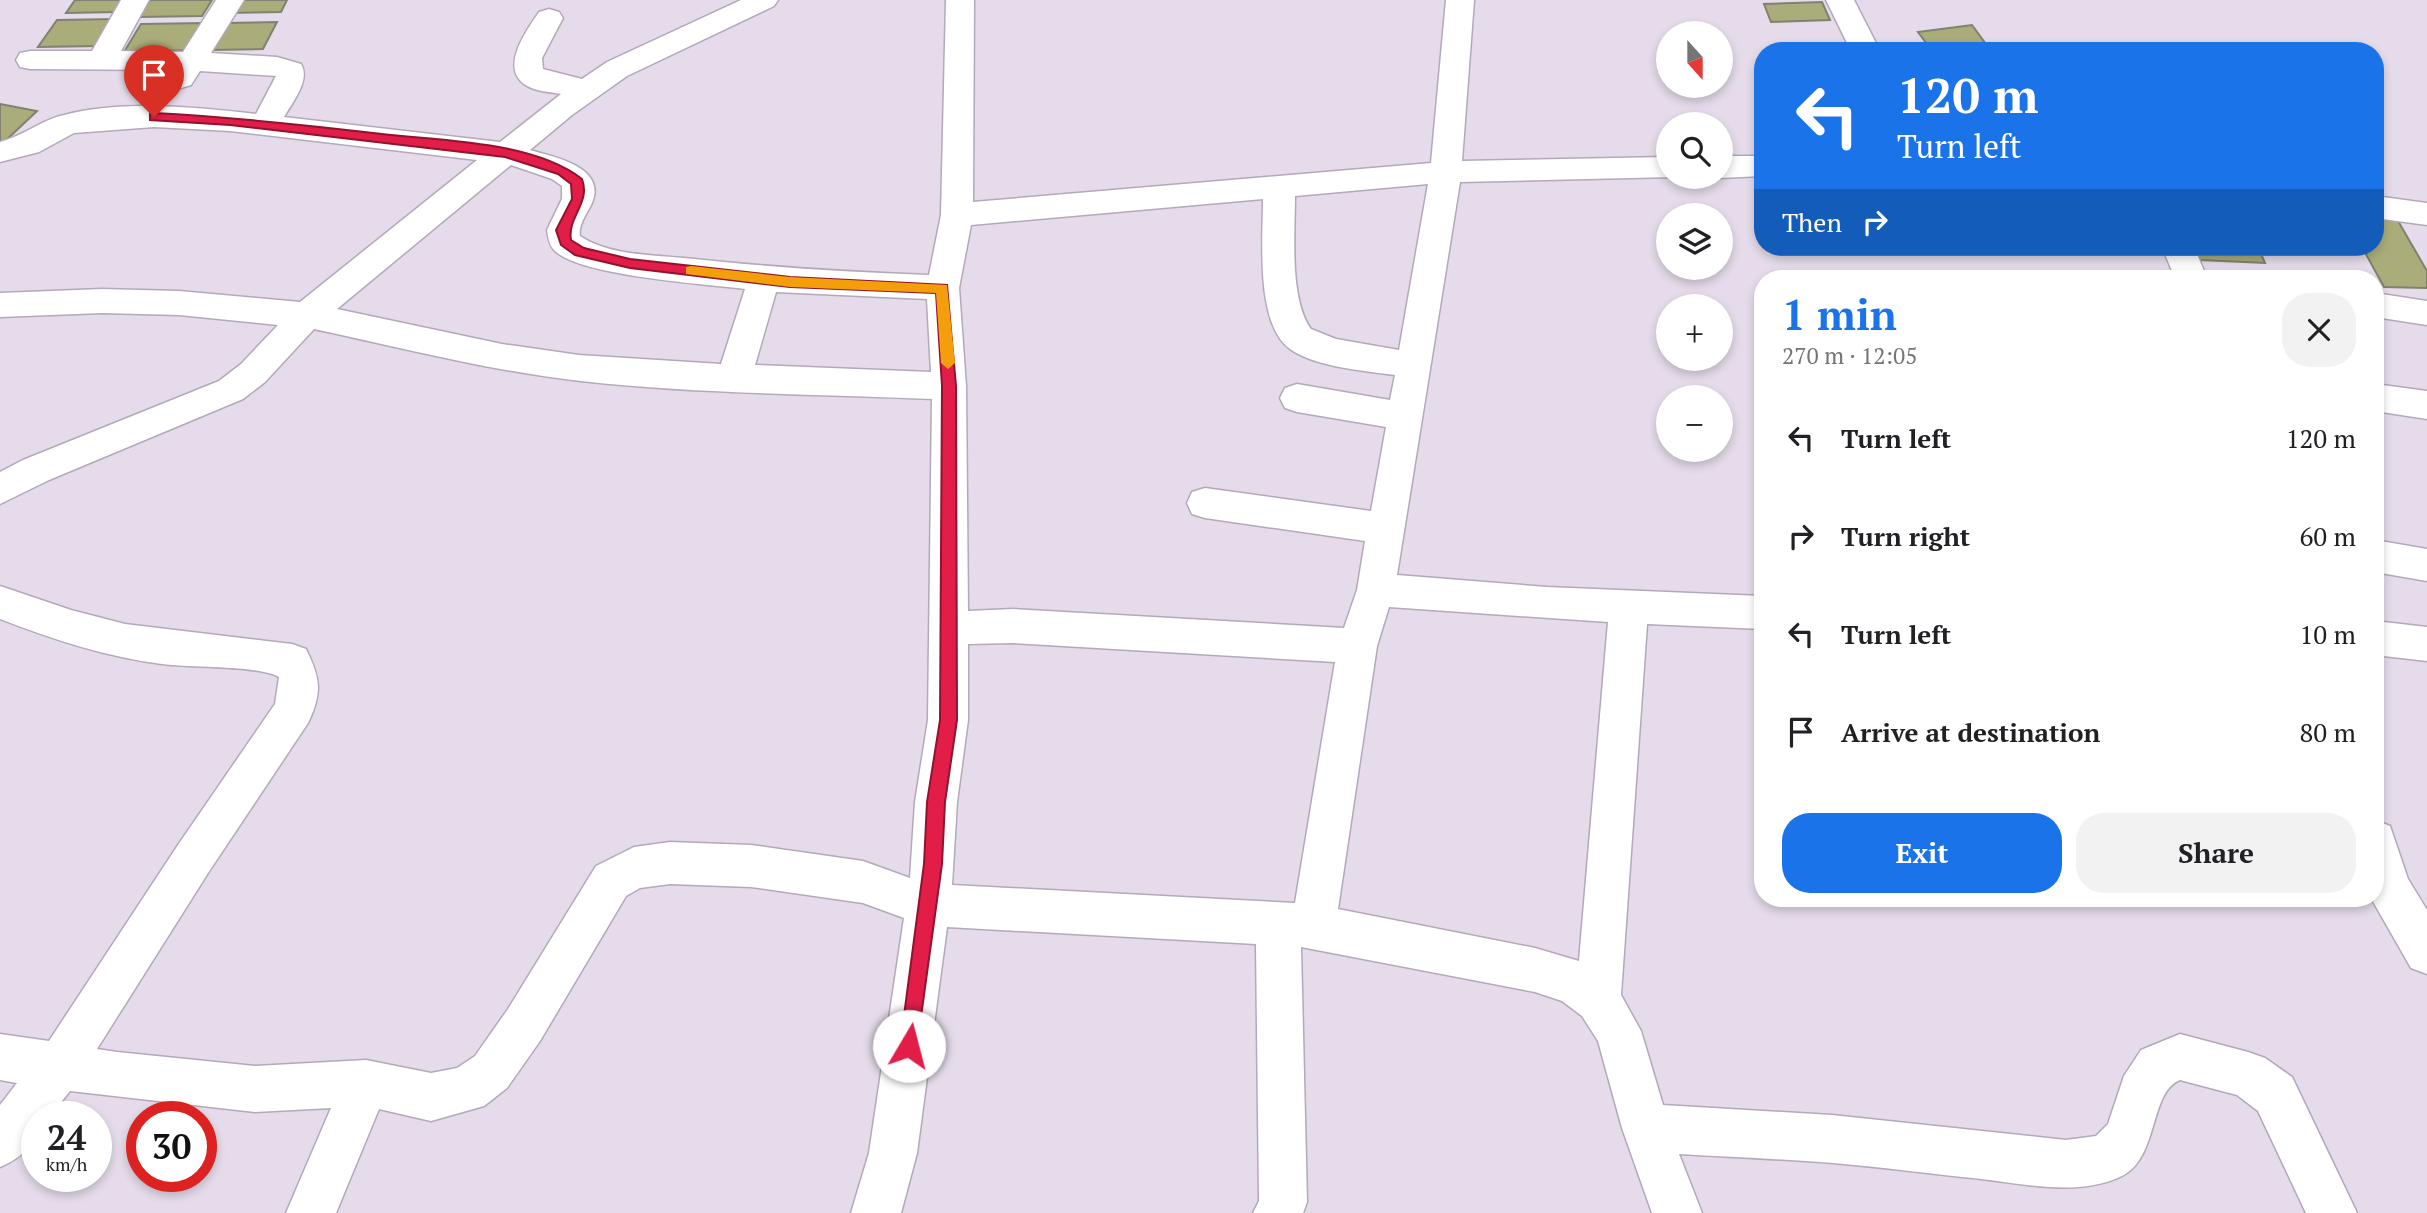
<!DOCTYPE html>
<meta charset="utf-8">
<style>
:root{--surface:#fff;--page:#f2f2f2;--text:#202124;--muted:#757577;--accent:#1a73e8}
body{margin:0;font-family:"PT Serif",serif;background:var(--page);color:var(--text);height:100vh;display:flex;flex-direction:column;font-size:26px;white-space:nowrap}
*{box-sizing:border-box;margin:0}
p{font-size:23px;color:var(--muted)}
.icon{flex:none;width:38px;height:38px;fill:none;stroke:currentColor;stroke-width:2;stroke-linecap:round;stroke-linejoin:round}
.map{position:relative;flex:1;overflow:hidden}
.side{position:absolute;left:1754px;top:270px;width:630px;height:637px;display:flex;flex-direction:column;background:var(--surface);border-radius:28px;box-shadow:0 4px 10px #0003}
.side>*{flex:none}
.hud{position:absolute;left:1754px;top:42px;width:630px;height:214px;border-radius:28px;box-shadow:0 4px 10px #0003;background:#1a73e8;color:#fff;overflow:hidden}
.needle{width:46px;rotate:159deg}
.tools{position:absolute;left:1656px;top:21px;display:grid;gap:14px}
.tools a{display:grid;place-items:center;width:77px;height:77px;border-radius:50%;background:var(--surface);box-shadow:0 4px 10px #0003;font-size:35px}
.speed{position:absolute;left:21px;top:1101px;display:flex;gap:14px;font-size:35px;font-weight:700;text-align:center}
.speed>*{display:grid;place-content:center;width:91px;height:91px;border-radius:50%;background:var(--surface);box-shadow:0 4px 10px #0003;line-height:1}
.speed small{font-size:18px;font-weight:400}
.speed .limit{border:10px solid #d22;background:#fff;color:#111}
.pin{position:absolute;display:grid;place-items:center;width:60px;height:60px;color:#fff;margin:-72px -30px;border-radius:50% 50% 50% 0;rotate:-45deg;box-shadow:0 0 7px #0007}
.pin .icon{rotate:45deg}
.me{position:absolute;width:77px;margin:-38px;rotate:8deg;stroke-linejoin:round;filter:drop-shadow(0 0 5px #0008)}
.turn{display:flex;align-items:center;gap:24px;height:147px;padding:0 28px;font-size:32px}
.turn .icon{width:91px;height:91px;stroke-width:2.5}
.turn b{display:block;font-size:49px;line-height:60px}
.then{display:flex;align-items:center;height:66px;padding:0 28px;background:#0003;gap:14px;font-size:26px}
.round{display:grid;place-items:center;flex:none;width:74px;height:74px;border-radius:28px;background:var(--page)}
.summary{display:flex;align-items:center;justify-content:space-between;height:119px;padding:0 28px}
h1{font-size:42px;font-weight:600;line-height:52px;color:var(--accent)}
.primary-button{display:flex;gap:14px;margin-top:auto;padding:14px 28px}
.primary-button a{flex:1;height:80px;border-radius:28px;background:var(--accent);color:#fff;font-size:28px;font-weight:600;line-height:80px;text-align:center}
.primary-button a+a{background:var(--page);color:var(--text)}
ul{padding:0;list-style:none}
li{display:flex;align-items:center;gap:21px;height:98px;padding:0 28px}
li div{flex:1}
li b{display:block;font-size:26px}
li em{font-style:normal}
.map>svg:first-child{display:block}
.building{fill:#aaad79;stroke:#7f8171;stroke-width:2}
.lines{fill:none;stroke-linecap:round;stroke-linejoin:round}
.minor-casing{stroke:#b3a9b8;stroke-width:3}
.minor{fill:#fff;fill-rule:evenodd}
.route{fill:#e11d48;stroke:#92132f;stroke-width:2}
.slow{fill:#f59e0b}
</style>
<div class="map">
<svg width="2427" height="1213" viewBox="0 0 2427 1213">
<rect width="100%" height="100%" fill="#e5dbea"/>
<g class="building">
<path d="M 75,0 L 126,0 L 119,12 L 66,13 Z"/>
<path d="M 150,0 L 212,0 L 202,16 L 139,17 Z"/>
<path d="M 233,0 L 287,0 L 281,12 L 226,13 Z"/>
<path d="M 1822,2 L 1830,20 L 1771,22 L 1764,4 Z"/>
<path d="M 117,19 L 100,46 L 38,47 L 57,20 Z"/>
<path d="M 277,22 L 263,49 L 210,50 L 225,23 Z"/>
<path d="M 206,23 L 190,50 L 124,52 L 141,24 Z"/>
<path d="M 1972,25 L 1988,47 L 1932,51 L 1918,32 Z"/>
<path d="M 0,104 L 37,111 L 1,145 L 0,145 Z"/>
<path d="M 2375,213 L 2394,214 L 2427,271 L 2427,288 L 2384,287 L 2362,247 L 2375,247 Z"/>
<path d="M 2194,247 L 2258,247 L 2265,263 L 2200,260 Z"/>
</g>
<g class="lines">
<defs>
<g id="minor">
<path d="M 121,0 L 149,0 L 121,51 L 183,52 L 216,0 L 244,0 L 211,53 L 277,57 L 301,64 C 311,80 292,103 284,117 L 500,142 L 561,94 C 550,92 533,91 524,84 C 500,66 527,30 539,12 L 549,9 L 559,12 L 563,18 L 542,58 L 543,69 L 582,79 L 607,62 L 741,0 L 778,0 L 774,6 L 627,76 L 572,115 L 530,150 C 554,157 609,167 591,205 C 586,215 578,226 580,236 C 608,255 651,255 684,258 C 767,267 846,272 929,275 L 941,215 L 946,0 L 974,0 L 973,202 L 1431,163 L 1446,0 L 1474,0 L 1462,161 L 1668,157 L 1668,177 L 1674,177 L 1460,182 L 1397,575 L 1547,587 L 1762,596 L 1762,629 L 1647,624 L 1621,995 L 1641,1031 L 1663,1105 L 1832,1115 L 2066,1140 L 2096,1136 L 2108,1124 L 2124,1076 L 2141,1050 L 2180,1034 L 2248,1052 L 2265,1058 L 2292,1077 L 2357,1213 L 2306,1213 L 2258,1111 L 2237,1095 L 2180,1080 C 2149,1092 2159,1158 2122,1176 C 2079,1197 2025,1184 1981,1179 C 1931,1174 1882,1167 1833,1163 C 1782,1159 1731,1157 1679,1154 L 1702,1213 L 1652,1213 L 1622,1128 L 1598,1041 L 1582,1016 L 1562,1001 L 1535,992 L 1301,947 L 1307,1202 L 1303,1213 L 1253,1213 L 1259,1201 L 1256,944 L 947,927 L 917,1153 L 901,1213 L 851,1213 L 869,1153 L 904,918 L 863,903 L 751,887 L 670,884 L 640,888 L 626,896 L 540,1041 L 507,1088 L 484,1106 L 431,1121 L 379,1109 L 336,1213 L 286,1213 L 331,1108 L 255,1112 L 70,1091 L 50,1116 L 37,1116 C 37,1143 24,1157 0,1167 L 0,1105 L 17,1083 L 0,1080 L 0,1034 L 49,1041 L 178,845 L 275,704 L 279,677 C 257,665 191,668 162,664 C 106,657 52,639 0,619 L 0,586 L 71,610 L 125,624 L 292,644 L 306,649 C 320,678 323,692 308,723 L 208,873 L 97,1049 L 117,1052 L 255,1066 L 366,1060 L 431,1073 L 457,1068 L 475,1056 L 508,1009 L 596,866 L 634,847 L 670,842 L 751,845 L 863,861 L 910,878 L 915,802 L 928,720 L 932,399 C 815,394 697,394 581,381 C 491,371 402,348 314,329 L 265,382 L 243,399 L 49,480 L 0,504 L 0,472 L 23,460 L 219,381 L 241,364 L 278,325 L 179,315 L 102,313 L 0,317 L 0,293 L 102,289 L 179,291 L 300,302 L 477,160 L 230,131 L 154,127 L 74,133 L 39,152 L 0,162 L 0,142 C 23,136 41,120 64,115 C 122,100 196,107 256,114 L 276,76 L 200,71 L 191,85 L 181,88 L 171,85 L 166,78 L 171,70 L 30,69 L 20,67 L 16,60 L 20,53 L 30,51 L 92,51 ZM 511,165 L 552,179 L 562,186 L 562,199 L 547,230 C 548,237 549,245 554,250 C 578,276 706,284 745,289 L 721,364 L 579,355 L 502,344 L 337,309 ZM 1428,184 L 1399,350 L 1336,339 L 1311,329 C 1289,299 1295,233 1295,196 ZM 1263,199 C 1263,238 1255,324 1290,349 C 1315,367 1365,371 1395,375 L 1390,400 L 1297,384 L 1285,388 L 1280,398 L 1285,408 L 1297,412 L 1386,427 L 1371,511 L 1205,488 L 1192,492 L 1187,503 L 1192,514 L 1205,518 L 1365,541 L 1357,590 L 1344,628 L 1013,609 L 968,611 L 966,386 L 959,288 L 971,225 ZM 776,292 L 927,299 L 931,372 L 755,365 ZM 1389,607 L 1608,622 L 1579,961 L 1535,948 L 1338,909 L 1377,646 ZM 1013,643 L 1335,662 L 1295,903 L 952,885 L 957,802 L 968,720 L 968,644 Z"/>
<path d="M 1826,0 L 1854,0 L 1880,51 L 1851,51 Z"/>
<path d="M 1720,156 L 1762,156 L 1762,176 L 1720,178 L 1717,177 L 1720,177 Z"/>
<path d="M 2375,196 L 2427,203 L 2427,225 L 2375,218 Z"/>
<path d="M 2162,247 L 2194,247 L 2207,278 L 2175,278 Z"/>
<path d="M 2375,293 L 2427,301 L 2427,325 L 2375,317 Z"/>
<path d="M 2375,384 L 2427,391 L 2427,419 L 2375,411 Z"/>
<path d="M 2375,540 L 2427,549 L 2427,581 L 2375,572 Z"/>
<path d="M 2375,621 L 2427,627 L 2427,661 L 2375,655 Z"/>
<path d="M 2375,820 L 2390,826 L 2408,879 L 2427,910 L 2427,974 L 2411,968 L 2371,898 L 2375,898 Z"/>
</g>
</defs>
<use href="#minor" class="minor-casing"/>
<use href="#minor" class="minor"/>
</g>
<path class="route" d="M 154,113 C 230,117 306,125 382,134 C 442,141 533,141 582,179 C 591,203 567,217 571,240 L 584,248 L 630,259 L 790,277 L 947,285 L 956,386 L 957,720 L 945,802 L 942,864 L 916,1053 L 909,1056 L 903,1053 L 900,1046 L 924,864 L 927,802 L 940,720 L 942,386 L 936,293 L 790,287 L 630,268 L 575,255 L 561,245 L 556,230 L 572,199 L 571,184 L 558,174 L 505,157 L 230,125 L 150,120 L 150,114 Z"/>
<path class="slow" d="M 691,266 L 790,277 L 947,285 L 955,363 L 948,369 L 941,363 L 936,293 L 790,287 L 686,274 L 686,267 Z"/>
</svg>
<div class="tools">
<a><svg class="needle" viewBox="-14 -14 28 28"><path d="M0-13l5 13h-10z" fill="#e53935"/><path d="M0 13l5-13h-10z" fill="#757577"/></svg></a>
<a><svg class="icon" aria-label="search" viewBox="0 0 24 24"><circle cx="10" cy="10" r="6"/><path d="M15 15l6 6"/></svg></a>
<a><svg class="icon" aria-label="layers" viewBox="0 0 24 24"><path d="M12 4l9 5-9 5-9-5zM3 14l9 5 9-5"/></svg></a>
<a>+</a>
<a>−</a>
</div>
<div class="speed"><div>24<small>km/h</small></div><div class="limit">30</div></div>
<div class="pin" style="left:154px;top:117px;background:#d93025"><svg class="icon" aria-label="arrive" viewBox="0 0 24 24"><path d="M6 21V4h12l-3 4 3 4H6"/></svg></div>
<svg class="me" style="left:909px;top:1046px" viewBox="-20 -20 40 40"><circle r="19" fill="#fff"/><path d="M0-13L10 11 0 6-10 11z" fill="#e11d48"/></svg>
<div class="hud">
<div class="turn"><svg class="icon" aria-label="left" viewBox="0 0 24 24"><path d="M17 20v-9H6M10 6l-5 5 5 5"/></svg><div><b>120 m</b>Turn left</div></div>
<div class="then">Then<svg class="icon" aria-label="right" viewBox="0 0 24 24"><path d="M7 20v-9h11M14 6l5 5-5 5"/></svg></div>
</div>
<section class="side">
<div class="summary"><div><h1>1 min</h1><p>270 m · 12:05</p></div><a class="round"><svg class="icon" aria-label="close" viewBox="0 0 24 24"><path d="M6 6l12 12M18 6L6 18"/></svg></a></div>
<ul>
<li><svg class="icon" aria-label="left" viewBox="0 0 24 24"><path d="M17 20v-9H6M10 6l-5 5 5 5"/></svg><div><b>Turn left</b></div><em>120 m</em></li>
<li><svg class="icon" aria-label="right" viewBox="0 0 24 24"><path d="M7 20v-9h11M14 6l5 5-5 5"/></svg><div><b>Turn right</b></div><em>60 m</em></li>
<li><svg class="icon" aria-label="left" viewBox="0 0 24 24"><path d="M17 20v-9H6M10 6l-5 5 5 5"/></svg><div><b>Turn left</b></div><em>10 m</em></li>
<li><svg class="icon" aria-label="arrive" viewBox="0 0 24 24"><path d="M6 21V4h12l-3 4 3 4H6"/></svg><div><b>Arrive at destination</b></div><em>80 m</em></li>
</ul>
<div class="primary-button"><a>Exit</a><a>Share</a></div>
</section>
</div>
